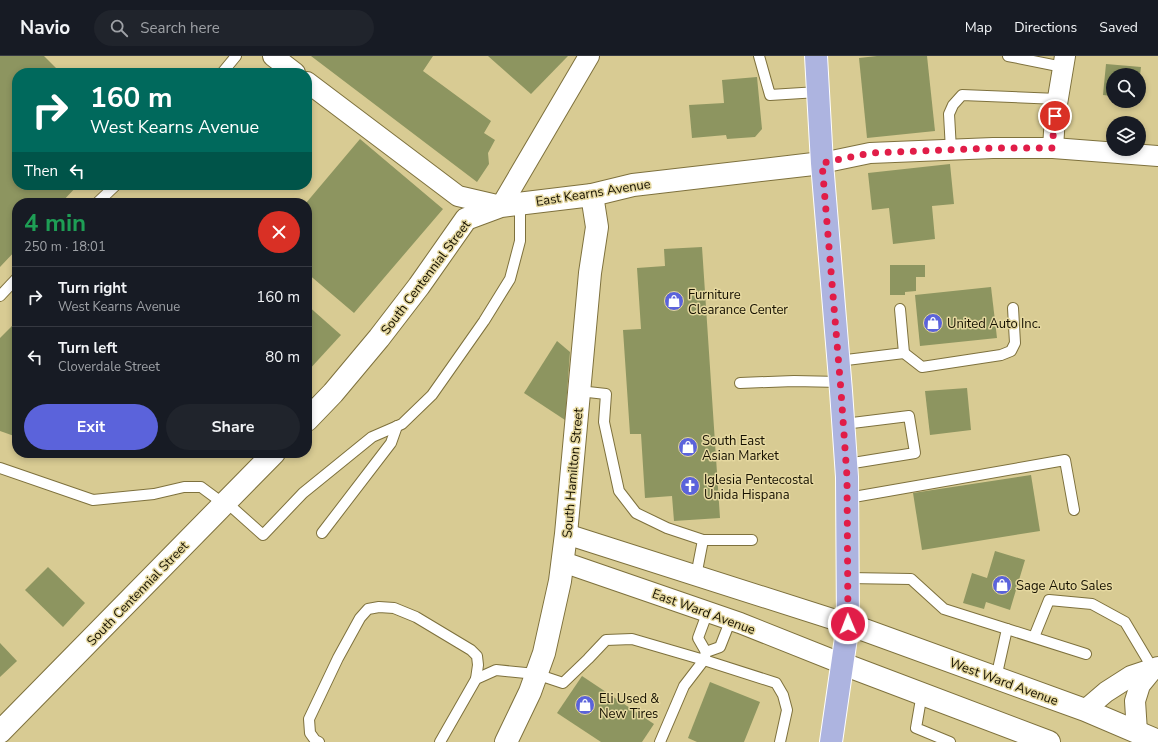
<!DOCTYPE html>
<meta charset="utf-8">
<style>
:root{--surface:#171b24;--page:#20242c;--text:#f1f3f6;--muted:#9ea1a6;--line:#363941;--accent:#5b63db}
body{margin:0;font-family:"Nunito Sans",sans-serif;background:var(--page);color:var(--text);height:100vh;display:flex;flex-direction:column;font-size:15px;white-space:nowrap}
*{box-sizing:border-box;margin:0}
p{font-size:13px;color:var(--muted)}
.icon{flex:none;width:22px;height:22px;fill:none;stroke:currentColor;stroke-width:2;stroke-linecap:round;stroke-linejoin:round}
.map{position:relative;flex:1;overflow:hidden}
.sheet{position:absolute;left:12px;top:142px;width:300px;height:260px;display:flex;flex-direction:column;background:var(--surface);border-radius:16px;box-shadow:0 2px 6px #0003}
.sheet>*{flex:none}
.guide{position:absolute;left:12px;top:12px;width:300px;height:122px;border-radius:16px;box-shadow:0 2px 6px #0003;background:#00695c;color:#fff;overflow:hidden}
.tools{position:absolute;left:1106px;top:12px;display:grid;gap:8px}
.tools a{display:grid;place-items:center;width:40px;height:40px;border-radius:50%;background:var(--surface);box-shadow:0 2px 6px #0003;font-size:20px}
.pin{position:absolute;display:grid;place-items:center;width:34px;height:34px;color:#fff;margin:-17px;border:2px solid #fff;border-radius:50%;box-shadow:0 1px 4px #0007}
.me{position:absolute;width:44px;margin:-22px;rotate:359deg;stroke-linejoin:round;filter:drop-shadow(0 0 3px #0008)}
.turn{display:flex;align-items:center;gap:14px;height:84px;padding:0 12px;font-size:18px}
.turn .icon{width:52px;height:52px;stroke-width:2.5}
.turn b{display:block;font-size:28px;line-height:34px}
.then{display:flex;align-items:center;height:38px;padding:0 12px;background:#0003;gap:8px;font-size:15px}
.round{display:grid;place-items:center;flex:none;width:42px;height:42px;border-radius:21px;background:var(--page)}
.summary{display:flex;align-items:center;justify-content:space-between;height:68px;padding:0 12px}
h1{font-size:24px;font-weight:700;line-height:30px;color:#1e9e55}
.action{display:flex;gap:8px;margin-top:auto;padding:8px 12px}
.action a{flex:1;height:46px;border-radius:24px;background:var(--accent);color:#fff;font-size:16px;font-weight:700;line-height:46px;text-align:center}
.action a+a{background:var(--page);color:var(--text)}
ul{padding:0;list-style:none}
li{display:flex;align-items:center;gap:12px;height:60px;padding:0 12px;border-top:1px solid var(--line)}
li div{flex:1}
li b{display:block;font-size:15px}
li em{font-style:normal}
header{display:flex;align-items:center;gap:24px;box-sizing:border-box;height:56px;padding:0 20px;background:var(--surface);border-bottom:1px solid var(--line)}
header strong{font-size:19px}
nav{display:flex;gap:22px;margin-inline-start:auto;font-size:14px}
.search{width:280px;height:36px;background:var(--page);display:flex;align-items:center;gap:10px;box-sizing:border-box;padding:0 14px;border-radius:22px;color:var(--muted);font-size:15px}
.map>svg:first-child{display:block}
.building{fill:#8d9560}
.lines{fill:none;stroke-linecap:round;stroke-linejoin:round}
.service-casing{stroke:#7e713d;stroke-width:12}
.minor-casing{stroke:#7e713d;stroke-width:22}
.tertiary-casing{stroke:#7e713d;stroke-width:24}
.primary-casing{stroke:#fff;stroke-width:24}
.service{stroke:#fff;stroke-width:10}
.minor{stroke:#fff;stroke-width:20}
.tertiary{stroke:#fff;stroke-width:22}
.primary{stroke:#adb4e0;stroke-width:22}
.route{stroke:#e11d48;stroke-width:7;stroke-dasharray:0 12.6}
.labels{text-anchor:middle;stroke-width:3;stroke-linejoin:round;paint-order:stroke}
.street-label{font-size:13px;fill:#161100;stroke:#e5d8a0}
.poi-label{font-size:13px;fill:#161100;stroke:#e5d8a0;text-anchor:start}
</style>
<header>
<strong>Navio</strong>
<div class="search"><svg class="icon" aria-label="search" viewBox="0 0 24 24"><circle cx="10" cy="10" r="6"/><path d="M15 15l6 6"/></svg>Search here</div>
<nav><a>Map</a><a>Directions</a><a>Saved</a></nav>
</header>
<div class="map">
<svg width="1158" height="686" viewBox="0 0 1158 686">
<rect width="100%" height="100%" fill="#d8cb93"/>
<g class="building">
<path d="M 0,0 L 44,0 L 61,17 L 17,17 L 17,129 L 78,129 L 61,147 L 17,147 L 17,193 L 0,211 Z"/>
<path d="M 311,0 L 433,0 L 423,15 L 491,65 L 484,77 L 495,84 L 488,97 L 489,108 L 477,126 Z"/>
<path d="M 488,0 L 568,0 L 531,38 Z"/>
<path d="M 877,0 L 927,0 L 935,75 L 867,82 L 859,2 Z"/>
<path d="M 1106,8 L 1141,11 L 1140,19 L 1113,19 L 1113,40 L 1103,39 Z"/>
<path d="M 757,21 L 762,73 L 755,81 L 727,83 L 726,79 L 692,82 L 689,49 L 724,47 L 722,24 Z"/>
<path d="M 360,83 L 443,153 L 354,257 L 307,217 L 307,147 L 306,147 Z"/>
<path d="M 950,108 L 954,148 L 932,150 L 935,183 L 893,188 L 889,152 L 872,154 L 868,117 Z"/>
<path d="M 702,191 L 720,462 L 674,465 L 672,440 L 645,442 L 641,378 L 630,378 L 623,274 L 641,273 L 637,212 L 665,210 L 664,193 Z"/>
<path d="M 890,209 L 925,209 L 925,221 L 916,221 L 916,235 L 905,236 L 905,239 L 890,239 Z"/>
<path d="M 991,231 L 997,282 L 920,290 L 915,239 Z"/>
<path d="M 307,249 L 341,279 L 307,316 Z"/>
<path d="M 17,265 L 17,381 L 0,375 L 0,282 Z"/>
<path d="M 557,285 L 570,296 L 565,364 L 524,337 Z"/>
<path d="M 967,332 L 971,374 L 930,379 L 925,335 Z"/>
<path d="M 1031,419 L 1040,475 L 922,494 L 913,437 Z"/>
<path d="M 995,495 L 1025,504 L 1010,554 L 986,546 L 984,553 L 963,547 L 972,517 L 987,522 Z"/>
<path d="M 48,511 L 85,547 L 63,571 L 25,534 Z"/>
<path d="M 0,587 L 17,605 L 0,621 Z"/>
<path d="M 582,620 L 654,668 L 642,686 L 601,686 L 557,657 Z"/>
<path d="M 710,626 L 760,646 L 744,686 L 697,686 L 688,682 Z"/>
</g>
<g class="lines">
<defs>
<g id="service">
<path d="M 759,0 L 770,39 L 818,36"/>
<path d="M 1008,0 L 1063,11"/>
<path d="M 222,17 L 236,0"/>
<path d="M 951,94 L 949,58 L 953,49 L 962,39 L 1058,43"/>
<path d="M 97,147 L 116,129"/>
<path d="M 0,240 L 17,222"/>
<path d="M 904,297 L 922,311 L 1001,299 L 1011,295 L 1015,287 L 1013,252"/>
<path d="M 838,305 L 904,297 L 900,253"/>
<path d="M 740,327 L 794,325 L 840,326"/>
<path d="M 579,335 L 606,338 L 604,366 L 619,435 L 636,457 L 667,472 L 703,484"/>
<path d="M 844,368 L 909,360 L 915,397 L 847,408"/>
<path d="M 0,412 L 93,444 L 154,438 L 184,431 L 201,431 L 224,448"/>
<path d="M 848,442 L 1065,404 L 1074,454"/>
<path d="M 226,446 L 263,479 L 303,437 L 372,381 L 402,368 L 432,339 L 484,265 L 510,223 L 520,185 L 520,147"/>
<path d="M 322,477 L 391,387 L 397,370"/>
<path d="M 696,520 L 703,484 L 752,484"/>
<path d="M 848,522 L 911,523 L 944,553 L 1007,573 L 996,622"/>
<path d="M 731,563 L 720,591 L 706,596 L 704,604 L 776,627 L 783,639 L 787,654 L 780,686"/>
<path d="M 1007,573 L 1086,598"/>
<path d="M 1034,581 L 1049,544 L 1092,548 L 1125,566 L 1153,613"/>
<path d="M 706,596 L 698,582 L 708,555"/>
<path d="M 922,637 L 916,672 L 950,686"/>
<path d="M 319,686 L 315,684 L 310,677 L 309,663 L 338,602 L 360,562 L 368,553 L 379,551 L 394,552 L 416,561 L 471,594 L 477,600 L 478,609 L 476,623"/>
<path d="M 440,686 L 476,623 L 496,614 L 536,618 L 563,627 L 588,603 L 606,584 L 632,583 L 704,604 L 684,630 L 660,686"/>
</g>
<g id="minor">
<path d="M 273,0 L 295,17"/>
<path d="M 307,26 L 458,140 L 501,150 L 589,0"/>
<path d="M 1053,92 L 1055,60 L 1065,0"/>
<path d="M 822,107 L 870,97 L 993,92 L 1053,92 L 1158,100"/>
<path d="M 566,478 L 848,568"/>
<path d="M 563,506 L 740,567 L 843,608"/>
<path d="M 1085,654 L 1106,636 L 1131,620 L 1158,611"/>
<path d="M 1137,676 L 1135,645 L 1140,629 L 1153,613"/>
</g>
<g id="tertiary">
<path d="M 307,364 L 333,337 L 379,282 L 419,230 L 466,163 L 501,150 L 592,139 L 633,129 L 822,107"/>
<path d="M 848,568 L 1085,654 L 1158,685"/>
<path d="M 843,608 L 1049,686"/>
<path d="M 0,676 L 274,397"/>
<path d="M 506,686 L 530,636 L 544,597 L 560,525 L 566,478 L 590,217 L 597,171 L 592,139"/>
</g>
<path id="primary" d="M 816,0 L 822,107 L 841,335 L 847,421 L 848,568 L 831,686"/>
</defs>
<use href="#service" class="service-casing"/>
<use href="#minor" class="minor-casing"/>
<use href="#tertiary" class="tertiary-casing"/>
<use href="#primary" class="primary-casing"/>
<use href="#service" class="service"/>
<use href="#minor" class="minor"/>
<use href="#tertiary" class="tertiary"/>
<use href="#primary" class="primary"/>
</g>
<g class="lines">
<path class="route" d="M 848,568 L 847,421 L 841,335 L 822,107 L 870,97 L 993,92 L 1052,92 L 1055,60"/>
</g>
<defs>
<symbol id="shop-disc" viewBox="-11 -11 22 22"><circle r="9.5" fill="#5b63db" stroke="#e5d8a0"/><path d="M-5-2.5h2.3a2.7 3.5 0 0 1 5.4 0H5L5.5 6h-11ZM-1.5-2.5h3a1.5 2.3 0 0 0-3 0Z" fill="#fff"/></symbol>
<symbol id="church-disc" viewBox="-11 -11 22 22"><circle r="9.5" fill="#5b63db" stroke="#e5d8a0"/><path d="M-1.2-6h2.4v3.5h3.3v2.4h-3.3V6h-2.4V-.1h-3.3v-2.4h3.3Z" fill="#fff"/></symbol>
</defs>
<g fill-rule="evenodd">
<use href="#shop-disc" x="663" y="234" width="22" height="22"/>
<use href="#shop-disc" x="922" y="256" width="22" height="22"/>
<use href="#shop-disc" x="677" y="380" width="22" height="22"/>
<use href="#church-disc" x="679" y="419" width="22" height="22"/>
<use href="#shop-disc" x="991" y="518" width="22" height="22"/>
<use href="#shop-disc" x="574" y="638" width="22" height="22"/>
</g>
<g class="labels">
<g class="street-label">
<text transform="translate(593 136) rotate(-9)" y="5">East Kearns Avenue</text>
<text transform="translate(425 221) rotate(-53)" y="5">South Centennial Street</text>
<text transform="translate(572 417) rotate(-85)" y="5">South Hamilton Street</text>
<text transform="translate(137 537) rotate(-46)" y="5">South Centennial Street</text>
<text transform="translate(704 555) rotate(20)" y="5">East Ward Avenue</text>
<text transform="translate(1004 625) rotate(20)" y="5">West Ward Avenue</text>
</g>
<g class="poi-label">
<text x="688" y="243">Furniture<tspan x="688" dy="15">Clearance Center</tspan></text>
<text x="947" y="272">United Auto Inc.</text>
<text x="702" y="389">South East<tspan x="702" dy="15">Asian Market</tspan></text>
<text x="704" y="428">Iglesia Pentecostal<tspan x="704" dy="15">Unida Hispana</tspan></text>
<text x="1016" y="534">Sage Auto Sales</text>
<text x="599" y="647">Eli Used &amp;<tspan x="599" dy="15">New Tires</tspan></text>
</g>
</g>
</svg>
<div class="tools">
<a><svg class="icon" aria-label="search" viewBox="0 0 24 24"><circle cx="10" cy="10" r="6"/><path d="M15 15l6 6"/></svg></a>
<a><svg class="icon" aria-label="layers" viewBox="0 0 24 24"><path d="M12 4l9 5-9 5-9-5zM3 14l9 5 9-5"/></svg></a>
</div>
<div class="pin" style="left:1055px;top:60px;background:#d93025"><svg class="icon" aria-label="arrive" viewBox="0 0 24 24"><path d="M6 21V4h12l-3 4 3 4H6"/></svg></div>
<svg class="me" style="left:848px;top:568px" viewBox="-20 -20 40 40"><circle r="17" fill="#e11d48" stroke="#fff" stroke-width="3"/><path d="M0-11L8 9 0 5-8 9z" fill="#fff"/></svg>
<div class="guide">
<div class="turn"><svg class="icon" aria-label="right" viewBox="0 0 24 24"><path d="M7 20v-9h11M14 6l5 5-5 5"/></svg><div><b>160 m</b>West Kearns Avenue</div></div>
<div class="then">Then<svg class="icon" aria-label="left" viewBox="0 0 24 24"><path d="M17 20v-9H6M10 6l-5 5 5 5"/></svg></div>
</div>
<section class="sheet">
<div class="summary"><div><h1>4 min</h1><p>250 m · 18:01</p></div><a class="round" style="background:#d93025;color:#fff"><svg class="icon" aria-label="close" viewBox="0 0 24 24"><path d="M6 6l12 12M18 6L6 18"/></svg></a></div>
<ul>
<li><svg class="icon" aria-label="right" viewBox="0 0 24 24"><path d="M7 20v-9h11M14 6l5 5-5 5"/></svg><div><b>Turn right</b><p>West Kearns Avenue</p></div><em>160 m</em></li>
<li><svg class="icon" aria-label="left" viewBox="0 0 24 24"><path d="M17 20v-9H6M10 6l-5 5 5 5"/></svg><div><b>Turn left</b><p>Cloverdale Street</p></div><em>80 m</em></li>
</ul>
<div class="action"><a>Exit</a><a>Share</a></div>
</section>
</div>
